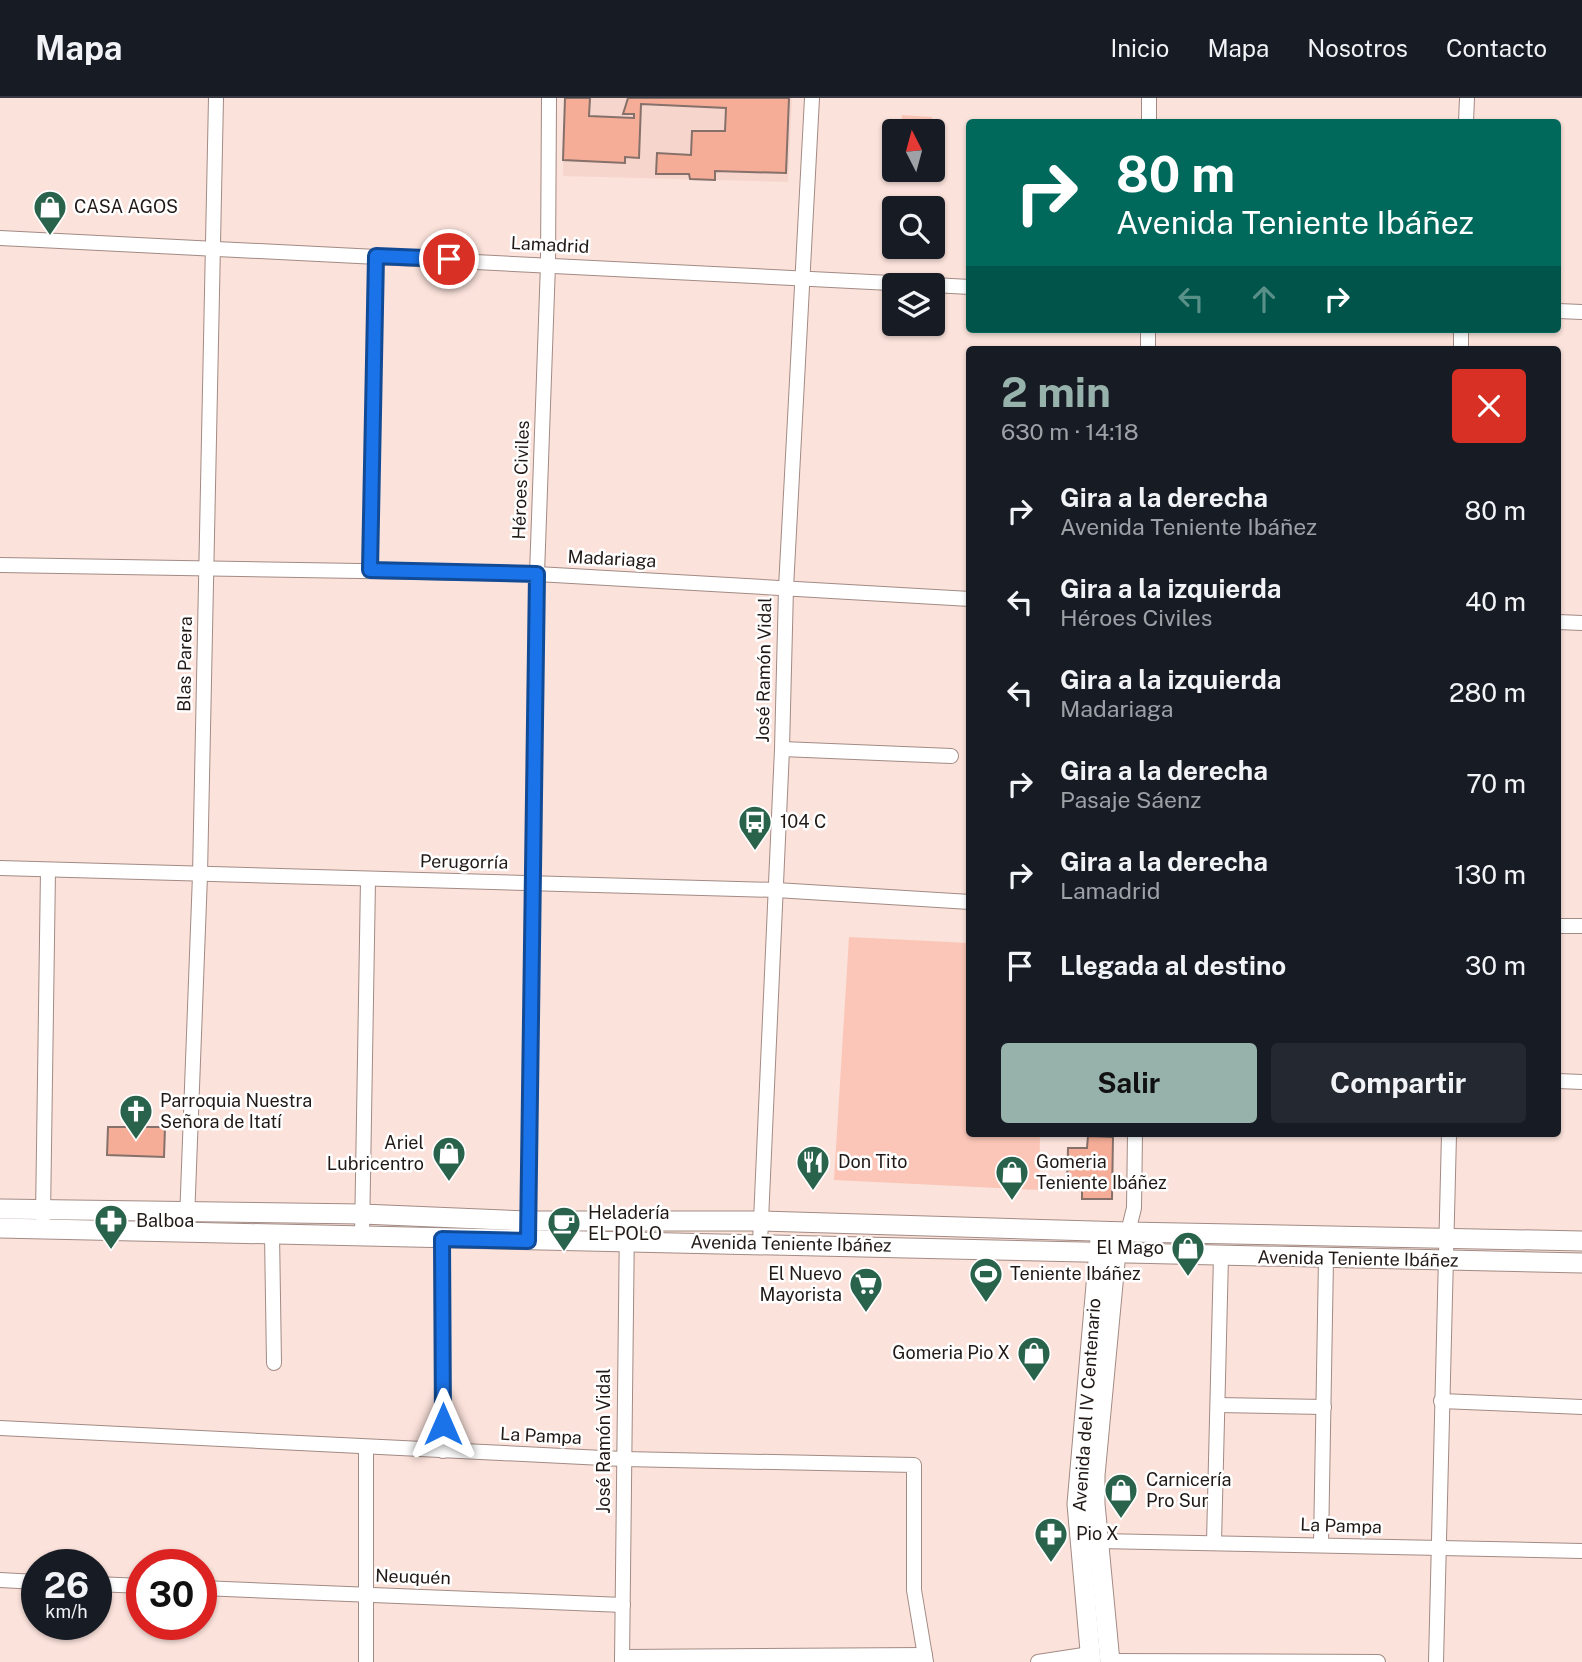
<!DOCTYPE html>
<html lang="es">
<meta charset="utf-8">
<style>
:root{--surface:#171b24;--page:#242831;--text:#f1f3f6;--muted:#9ea1a6;--line:#363941;--accent:#97b2aa}
body{margin:0;font-family:"Public Sans",sans-serif;background:var(--page);color:var(--text);height:100vh;display:flex;flex-direction:column;font-size:26px;white-space:nowrap}
*{box-sizing:border-box;margin:0}
p{font-size:23px;color:var(--muted)}
.icon{flex:none;width:38px;height:38px;fill:none;stroke:currentColor;stroke-width:2;stroke-linecap:round;stroke-linejoin:round}
.map{position:relative;flex:1;overflow:hidden}
.sheet{position:absolute;left:966px;top:248px;width:595px;height:791px;display:flex;flex-direction:column;background:var(--surface);border-radius:7px;box-shadow:0 2px 5px #0004}
.sheet>*{flex:none}
.banner{position:absolute;left:966px;top:21px;width:595px;height:214px;border-radius:7px;box-shadow:0 2px 5px #0004;background:#00695c;color:#fff;overflow:hidden}
.needle{width:46px;rotate:354deg}
.tools{position:absolute;left:882px;top:21px;display:grid;gap:14px}
.tools a{display:grid;place-items:center;width:63px;height:63px;border-radius:7px;background:var(--surface);box-shadow:0 2px 5px #0004;font-size:35px}
.speed{position:absolute;left:21px;top:1451px;display:flex;gap:14px;font-size:35px;font-weight:700;text-align:center}
.speed>*{display:grid;place-content:center;width:91px;height:91px;border-radius:50%;background:var(--surface);box-shadow:0 2px 5px #0004;line-height:1}
.speed small{font-size:18px;font-weight:400}
.speed .limit{border:10px solid #d22;background:#fff;color:#111}
.pin{position:absolute;display:grid;place-items:center;width:60px;height:60px;color:#fff;margin:-30px;border:4px solid #fff;border-radius:50%;box-shadow:0 2px 7px #0007}
.me{position:absolute;width:77px;margin:-38px;rotate:0deg;stroke-linejoin:round;filter:drop-shadow(0 0 5px #0008)}
.turn{display:flex;align-items:center;gap:24px;height:147px;padding:0 35px;font-size:32px}
.turn .icon{width:91px;height:91px;stroke-width:2.5}
.turn b{display:block;font-size:49px;line-height:60px}
.lanes{display:flex;align-items:center;height:66px;padding:0 35px;background:#0003;justify-content:center;gap:35px;direction:ltr}
.lanes .off{opacity:.35}
.round{display:grid;place-items:center;flex:none;width:74px;height:74px;border-radius:7px;background:var(--page)}
.summary{display:flex;align-items:center;justify-content:space-between;height:119px;padding:0 35px}
h1{font-size:42px;font-weight:700;line-height:52px;color:var(--accent)}
.button{display:flex;gap:14px;margin-top:auto;padding:14px 35px}
.button a{flex:1;height:80px;border-radius:7px;background:var(--accent);color:#111;font-size:28px;font-weight:700;line-height:80px;text-align:center}
.button a+a{background:var(--page);color:var(--text)}
ul{padding:0;list-style:none}
li{display:flex;align-items:center;gap:21px;height:91px;padding:0 35px}
li div{flex:1}
li b{display:block;font-size:26px}
li em{font-style:normal}
header{display:flex;align-items:center;gap:42px;box-sizing:border-box;height:98px;padding:0 35px;background:var(--surface);border-bottom:2px solid var(--line)}
header strong{font-size:33px}
nav{display:flex;gap:38px;margin-inline-start:auto;font-size:24px}
.map>svg:first-child{display:block}
.built{fill:#f6d5cc}
.green{fill:#fbc6b7}
.building{fill:#f5ad97;stroke:#86706a;stroke-width:2}
.lines{fill:none;stroke-linecap:round;stroke-linejoin:round}
.minor-casing{stroke:#a28b84;stroke-width:16}
.secondary-casing{stroke:#a28b84;stroke-width:21}
.minor{stroke:#fff;stroke-width:14}
.secondary{stroke:#fff;stroke-width:19}
.route-casing{stroke:#114b97;stroke-width:18}
.route{stroke:#1a73e8;stroke-width:12}
.labels{text-anchor:middle;stroke-width:5;stroke-linejoin:round;paint-order:stroke}
.poi-label{font-size:18px;fill:#211916;stroke:#fff;text-anchor:start}
.street-label{font-size:18px;fill:#211916;stroke:#fff}
</style>
<header>
<strong>Mapa</strong>
<nav><a>Inicio</a><a>Mapa</a><a>Nosotros</a><a>Contacto</a></nav>
</header>
<div class="map">
<svg width="1582" height="1564" viewBox="0 0 1582 1564">
<rect width="100%" height="100%" fill="#fbe2db"/>
<path class="built" d="M 565,0 L 792,0 L 788,84 L 563,78 Z"/>
<g class="green">
<path d="M 902,17 L 932,19 L 931,33 L 901,33 Z"/>
<path d="M 849,839 L 969,845 L 970,1036 L 1040,1036 L 1039,1092 L 834,1082 Z"/>
</g>
<g class="building">
<path d="M 565,0 L 590,0 L 589,18 L 634,20 L 634,16 L 623,16 L 628,0 L 789,0 L 786,75 L 715,73 L 715,82 L 690,81 L 689,76 L 656,76 L 657,55 L 691,57 L 692,33 L 725,33 L 726,10 L 641,6 L 639,60 L 625,59 L 625,65 L 563,62 Z"/>
<path d="M 108,1029 L 165,1029 L 164,1059 L 107,1057 Z"/>
<path d="M 1088,1038 L 1113,1039 L 1112,1101 L 1082,1101 L 1082,1088 L 1067,1088 L 1068,1050 L 1087,1050 Z"/>
</g>
<g class="lines">
<defs>
<g id="minor">
<path d="M 1149,24 L 1149,0"/>
<path d="M 1466,24 L 1467,0"/>
<path d="M 0,140 L 930,187"/>
<path d="M 933,187 L 970,189"/>
<path d="M 1558,213 L 1582,214"/>
<path d="M 1148,252 L 1148,231"/>
<path d="M 1461,252 L 1461,231"/>
<path d="M 0,467 L 537,476 L 970,501"/>
<path d="M 370,472 L 376,158"/>
<path d="M 1558,524 L 1582,525"/>
<path d="M 782,651 L 951,658"/>
<path d="M 0,770 L 776,792 L 970,804"/>
<path d="M 1558,828 L 1582,828"/>
<path d="M 1558,983 L 1582,984"/>
<path d="M 43,1119 L 48,772"/>
<path d="M 187,1122 L 200,777 L 216,0"/>
<path d="M 528,1131 L 537,476 L 548,166 L 549,0"/>
<path d="M 1128,1134 L 1134,1110 L 1135,1036"/>
<path d="M 272,1136 L 274,1265"/>
<path d="M 362,1138 L 368,782"/>
<path d="M 442,1141 L 443,1353"/>
<path d="M 760,1145 L 782,651 L 786,490 L 812,0"/>
<path d="M 1441,1303 L 1582,1309"/>
<path d="M 1218,1307 L 1324,1309"/>
<path d="M 0,1330 L 623,1361 L 914,1367 L 914,1492 L 926,1564"/>
<path d="M 1099,1443 L 1582,1453"/>
<path d="M 1214,1444 L 1221,1158"/>
<path d="M 1321,1447 L 1326,1161"/>
<path d="M 0,1482 L 37,1484"/>
<path d="M 96,1486 L 142,1488"/>
<path d="M 201,1490 L 623,1507"/>
<path d="M 622,1559 L 925,1557"/>
<path d="M 1110,1563 L 1378,1564"/>
<path d="M 366,1564 L 366,1349"/>
<path d="M 622,1564 L 627,1123"/>
<path d="M 1038,1564 L 1090,1556"/>
<path d="M 1436,1564 L 1449,1036"/>
</g>
<g id="secondary">
<path d="M 0,1111 L 362,1116 L 528,1123 L 760,1123 L 1128,1134 L 1582,1143"/>
<path d="M 0,1130 L 1582,1165"/>
<path d="M 1091,1564 L 1077,1406 L 1100,1141"/>
<path d="M 1110,1564 L 1095,1406 L 1095,1377 L 1116,1154 L 1122,1144"/>
</g>
</defs>
<use href="#minor" class="minor-casing"/>
<use href="#secondary" class="secondary-casing"/>
<use href="#minor" class="minor"/>
<use href="#secondary" class="secondary"/>
</g>
<g class="lines">
<defs>
<path id="route" d="M 443,1326 L 442,1141 L 528,1143 L 537,476 L 370,472 L 376,158 L 449,161"/>
</defs>
<use href="#route" class="route-casing"/>
<use href="#route" class="route"/>
</g>
<defs>
<symbol id="shop-pin" viewBox="-11 -11 22 30"><path d="M0 17L-7.5 6A9.5 9.5 0 1 1 7.5 6Z" fill="#2a634c" stroke="#fff"/><path d="M-5-2.5h2.3a2.7 3.5 0 0 1 5.4 0H5L5.5 6h-11ZM-1.5-2.5h3a1.5 2.3 0 0 0-3 0Z" fill="#fff"/></symbol>
<symbol id="bus-pin" viewBox="-11 -11 22 30"><path d="M0 17L-7.5 6A9.5 9.5 0 1 1 7.5 6Z" fill="#2a634c" stroke="#fff"/><path d="M-5-6H5V4H4V6H2V4H-2V6H-4V4H-5ZM-3.5-4V0h7V-4ZM-3.5 1.2v1.5H-2V1.2ZM2 1.2v1.5H3.5V1.2Z" fill="#fff"/></symbol>
<symbol id="church-pin" viewBox="-11 -11 22 30"><path d="M0 17L-7.5 6A9.5 9.5 0 1 1 7.5 6Z" fill="#2a634c" stroke="#fff"/><path d="M-1.2-6h2.4v3.5h3.3v2.4h-3.3V6h-2.4V-.1h-3.3v-2.4h3.3Z" fill="#fff"/></symbol>
<symbol id="restaurant-pin" viewBox="-11 -11 22 30"><path d="M0 17L-7.5 6A9.5 9.5 0 1 1 7.5 6Z" fill="#2a634c" stroke="#fff"/><path d="M-5-6h1v4h1v-4h1v4h1v-4h1v5L-1.5 .5V6h-2V.5L-5-1ZM5-6V6H3V1.5H1.5Q1.5-4 5-6Z" fill="#fff"/></symbol>
<symbol id="pharmacy-pin" viewBox="-11 -11 22 30"><path d="M0 17L-7.5 6A9.5 9.5 0 1 1 7.5 6Z" fill="#2a634c" stroke="#fff"/><path d="M-2-6h4v4h4v4h-4v4h-4v-4h-4v-4h4Z" fill="#fff"/></symbol>
<symbol id="cafe-pin" viewBox="-11 -11 22 30"><path d="M0 17L-7.5 6A9.5 9.5 0 1 1 7.5 6Z" fill="#2a634c" stroke="#fff"/><path d="M-5.5-4.5H6V0H3Q3 3.5 0 3.5H-2.5Q-5.5 3.5-5.5 0ZM3-3.2v2h1.7v-2ZM-6 4.5H4V6H-6Z" fill="#fff"/></symbol>
<symbol id="stadium-pin" viewBox="-11 -11 22 30"><path d="M0 17L-7.5 6A9.5 9.5 0 1 1 7.5 6Z" fill="#2a634c" stroke="#fff"/><path d="M0-5a6.5 5 0 1 0 0 10a6.5 5 0 1 0 0-10ZM-3.5-1.8h7v3.6h-7Z" fill="#fff"/></symbol>
<symbol id="supermarket-pin" viewBox="-11 -11 22 30"><path d="M0 17L-7.5 6A9.5 9.5 0 1 1 7.5 6Z" fill="#2a634c" stroke="#fff"/><path d="M-6-5.5h2.5l.6 2H6L4.5 2H-2.5L-4.4-4H-6ZM-1.5 3.2a1.3 1.3 0 1 0 .1 0ZM3 3.2a1.3 1.3 0 1 0 .1 0Z" fill="#fff"/></symbol>
</defs>
<g fill-rule="evenodd">
<use href="#shop-pin" x="31" y="90" width="38" height="52"/>
<use href="#bus-pin" x="736" y="705" width="38" height="52"/>
<use href="#church-pin" x="117" y="994" width="38" height="52"/>
<use href="#shop-pin" x="430" y="1036" width="38" height="52"/>
<use href="#restaurant-pin" x="794" y="1045" width="38" height="52"/>
<use href="#shop-pin" x="993" y="1055" width="38" height="52"/>
<use href="#pharmacy-pin" x="92" y="1104" width="38" height="52"/>
<use href="#cafe-pin" x="545" y="1106" width="38" height="52"/>
<use href="#shop-pin" x="1169" y="1131" width="38" height="52"/>
<use href="#stadium-pin" x="967" y="1157" width="38" height="52"/>
<use href="#supermarket-pin" x="847" y="1167" width="38" height="52"/>
<use href="#shop-pin" x="1015" y="1236" width="38" height="52"/>
<use href="#shop-pin" x="1102" y="1373" width="38" height="52"/>
<use href="#pharmacy-pin" x="1032" y="1417" width="38" height="52"/>
</g>
<g class="labels">
<g class="poi-label">
<text x="74" y="115">CASA AGOS</text>
<text x="780" y="730">104 C</text>
<text x="160" y="1009">Parroquia Nuestra<tspan x="160" dy="21">Señora de Itatí</tspan></text>
<text x="424" y="1051" text-anchor="end">Ariel<tspan x="424" dy="21">Lubricentro</tspan></text>
<text x="838" y="1070">Don Tito</text>
<text x="1036" y="1070">Gomeria<tspan x="1036" dy="21">Teniente Ibáñez</tspan></text>
<text x="588" y="1121">Heladería<tspan x="588" dy="21">EL POLO</tspan></text>
<text x="136" y="1129">Balboa</text>
<text x="1164" y="1156" text-anchor="end">El Mago</text>
<text x="842" y="1182" text-anchor="end">El Nuevo<tspan x="842" dy="21">Mayorista</tspan></text>
<text x="1010" y="1182">Teniente Ibáñez</text>
<text x="1010" y="1261" text-anchor="end">Gomeria Pio X</text>
<text x="1146" y="1388">Carnicería<tspan x="1146" dy="21">Pro Sur</tspan></text>
<text x="1076" y="1442">Pio X</text>
</g>
<g class="street-label">
<text transform="translate(550 147) rotate(3)" y="6">Lamadrid</text>
<text transform="translate(521 382) rotate(-88)" y="6">Héroes Civiles</text>
<text transform="translate(612 461) rotate(3)" y="6">Madariaga</text>
<text transform="translate(185 566) rotate(-89)" y="6">Blas Parera</text>
<text transform="translate(764 572) rotate(-89)" y="6">José Ramón Vidal</text>
<text transform="translate(464 764) rotate(1)" y="6">Perugorría</text>
<text transform="translate(791 1146) rotate(1)" y="6">Avenida Teniente Ibáñez</text>
<text transform="translate(1358 1161) rotate(1)" y="6">Avenida Teniente Ibáñez</text>
<text transform="translate(1087 1307) rotate(-86)" y="6">Avenida del IV Centenario</text>
<text transform="translate(541 1338) rotate(3)" y="6">La Pampa</text>
<text transform="translate(604 1343) rotate(-90)" y="6">José Ramón Vidal</text>
<text transform="translate(1341 1428) rotate(2)" y="6">La Pampa</text>
<text transform="translate(413 1479) rotate(2)" y="6">Neuquén</text>
</g>
</g>
</svg>
<div class="tools">
<a><svg class="needle" viewBox="-14 -14 28 28"><path d="M0-13l5 13h-10z" fill="#e53935"/><path d="M0 13l5-13h-10z" fill="#9ea1a6"/></svg></a>
<a><svg class="icon" aria-label="search" viewBox="0 0 24 24"><circle cx="10" cy="10" r="6"/><path d="M15 15l6 6"/></svg></a>
<a><svg class="icon" aria-label="layers" viewBox="0 0 24 24"><path d="M12 4l9 5-9 5-9-5zM3 14l9 5 9-5"/></svg></a>
</div>
<div class="speed"><div>26<small>km/h</small></div><div class="limit">30</div></div>
<div class="pin" style="left:449px;top:161px;background:#d93025"><svg class="icon" aria-label="arrive" viewBox="0 0 24 24"><path d="M6 21V4h12l-3 4 3 4H6"/></svg></div>
<svg class="me" style="left:443px;top:1326px" viewBox="-20 -20 40 40"><path d="M0-17L14 15 0 8-14 15z" fill="#1a73e8" stroke="#fff" stroke-width="4"/></svg>
<div class="banner">
<div class="turn"><svg class="icon" aria-label="right" viewBox="0 0 24 24"><path d="M7 20v-9h11M14 6l5 5-5 5"/></svg><div><b>80 m</b>Avenida Teniente Ibáñez</div></div>
<div class="lanes"><svg class="icon off" aria-label="left" viewBox="0 0 24 24"><path d="M17 20v-9H6M10 6l-5 5 5 5"/></svg><svg class="icon off" aria-label="ahead" viewBox="0 0 24 24"><path d="M12 20V5M6 11l6-6 6 6"/></svg><svg class="icon" aria-label="right" viewBox="0 0 24 24"><path d="M7 20v-9h11M14 6l5 5-5 5"/></svg></div>
</div>
<section class="sheet">
<div class="summary"><div><h1>2 min</h1><p>630 m · 14:18</p></div><a class="round" style="background:#d93025;color:#fff"><svg class="icon" aria-label="close" viewBox="0 0 24 24"><path d="M6 6l12 12M18 6L6 18"/></svg></a></div>
<ul>
<li><svg class="icon" aria-label="right" viewBox="0 0 24 24"><path d="M7 20v-9h11M14 6l5 5-5 5"/></svg><div><b>Gira a la derecha</b><p>Avenida Teniente Ibáñez</p></div><em>80 m</em></li>
<li><svg class="icon" aria-label="left" viewBox="0 0 24 24"><path d="M17 20v-9H6M10 6l-5 5 5 5"/></svg><div><b>Gira a la izquierda</b><p>Héroes Civiles</p></div><em>40 m</em></li>
<li><svg class="icon" aria-label="left" viewBox="0 0 24 24"><path d="M17 20v-9H6M10 6l-5 5 5 5"/></svg><div><b>Gira a la izquierda</b><p>Madariaga</p></div><em>280 m</em></li>
<li><svg class="icon" aria-label="right" viewBox="0 0 24 24"><path d="M7 20v-9h11M14 6l5 5-5 5"/></svg><div><b>Gira a la derecha</b><p>Pasaje Sáenz</p></div><em>70 m</em></li>
<li><svg class="icon" aria-label="right" viewBox="0 0 24 24"><path d="M7 20v-9h11M14 6l5 5-5 5"/></svg><div><b>Gira a la derecha</b><p>Lamadrid</p></div><em>130 m</em></li>
<li><svg class="icon" aria-label="arrive" viewBox="0 0 24 24"><path d="M6 21V4h12l-3 4 3 4H6"/></svg><div><b>Llegada al destino</b></div><em>30 m</em></li>
</ul>
<div class="button"><a>Salir</a><a>Compartir</a></div>
</section>
</div>
